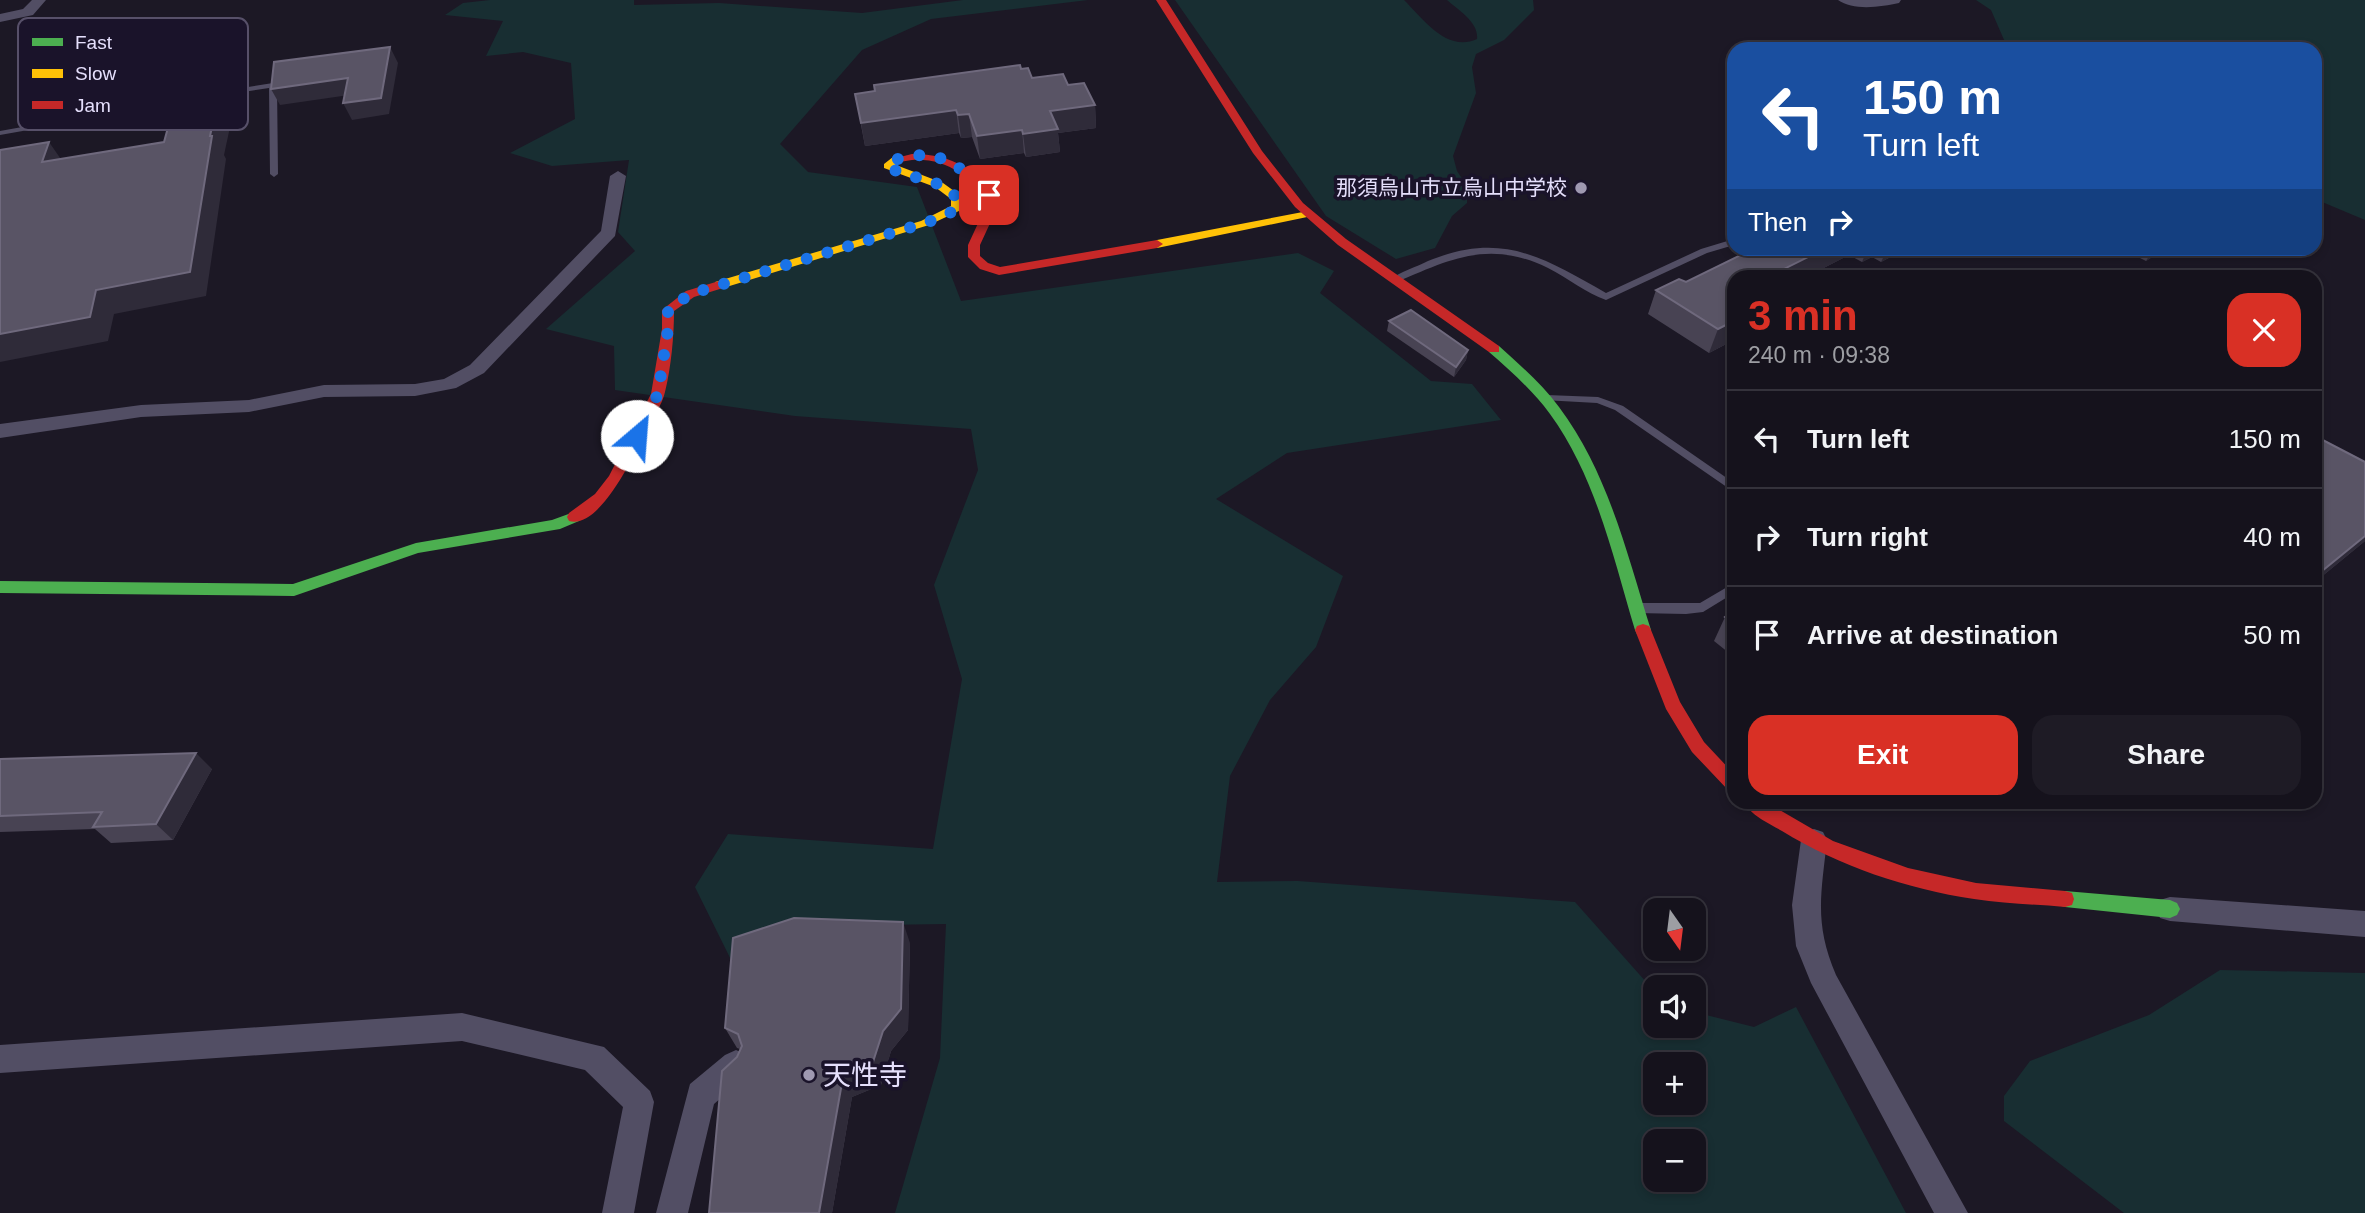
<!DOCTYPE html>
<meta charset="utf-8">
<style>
:root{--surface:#15121c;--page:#1e1b25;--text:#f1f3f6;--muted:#9d9ea3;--line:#34323b;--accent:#d93025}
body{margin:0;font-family:Helvetica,"Noto Sans JP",sans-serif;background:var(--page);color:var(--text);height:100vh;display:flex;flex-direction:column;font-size:26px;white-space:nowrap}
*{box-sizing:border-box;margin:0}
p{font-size:23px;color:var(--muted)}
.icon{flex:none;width:38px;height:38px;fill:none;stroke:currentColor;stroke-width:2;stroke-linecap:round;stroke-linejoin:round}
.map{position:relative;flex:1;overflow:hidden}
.panel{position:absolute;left:1727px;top:270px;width:595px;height:539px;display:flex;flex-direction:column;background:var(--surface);border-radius:21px;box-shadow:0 4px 10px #0003,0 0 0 2px var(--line)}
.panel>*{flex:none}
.guide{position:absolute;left:1727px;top:42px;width:595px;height:214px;border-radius:21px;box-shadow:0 4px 10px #0003,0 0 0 2px var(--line);background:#1a4fa0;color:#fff;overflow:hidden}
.needle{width:46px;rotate:166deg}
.controls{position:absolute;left:1643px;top:898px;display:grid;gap:14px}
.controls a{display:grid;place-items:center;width:63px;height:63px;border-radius:14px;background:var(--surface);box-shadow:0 4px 10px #0003,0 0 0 2px var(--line);font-size:35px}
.pin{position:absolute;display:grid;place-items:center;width:60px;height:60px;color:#fff;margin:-30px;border-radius:14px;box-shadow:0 4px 10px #0006}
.me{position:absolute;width:77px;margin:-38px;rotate:27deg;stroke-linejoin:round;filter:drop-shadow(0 0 5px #0008)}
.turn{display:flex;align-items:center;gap:24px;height:147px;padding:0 21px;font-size:32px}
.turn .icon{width:91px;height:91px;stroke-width:2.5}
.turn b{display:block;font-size:49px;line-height:60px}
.then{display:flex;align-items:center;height:66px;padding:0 21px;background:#0003;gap:14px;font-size:26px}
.round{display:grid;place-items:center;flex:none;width:74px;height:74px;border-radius:21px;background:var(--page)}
.headline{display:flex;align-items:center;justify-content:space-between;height:119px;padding:0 21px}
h1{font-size:42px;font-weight:800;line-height:52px;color:var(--accent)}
.action{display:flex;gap:14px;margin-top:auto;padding:14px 21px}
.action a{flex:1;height:80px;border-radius:21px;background:var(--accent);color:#fff;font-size:28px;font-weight:800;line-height:80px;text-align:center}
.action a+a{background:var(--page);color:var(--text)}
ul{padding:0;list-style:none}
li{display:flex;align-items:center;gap:21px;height:98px;padding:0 21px;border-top:2px solid var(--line)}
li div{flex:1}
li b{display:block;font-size:26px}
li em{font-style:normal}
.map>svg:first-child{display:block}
.green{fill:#182e32;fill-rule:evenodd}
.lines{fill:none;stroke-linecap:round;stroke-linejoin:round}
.lane{fill:#524e64;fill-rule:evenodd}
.street{fill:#524e64;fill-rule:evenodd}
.fast{fill:#4caf50;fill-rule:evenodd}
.slow{fill:#ffc107;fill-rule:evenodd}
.jam{fill:#c62828;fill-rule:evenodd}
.wall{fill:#484353}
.shaded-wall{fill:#2f2b39}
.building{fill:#595465;stroke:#6f697d;stroke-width:2}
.route{stroke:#1a73e8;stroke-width:12;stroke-dasharray:0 21.6}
.poi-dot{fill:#9f99b1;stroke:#1a132a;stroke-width:2.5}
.labels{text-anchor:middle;stroke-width:7;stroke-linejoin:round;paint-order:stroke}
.far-poi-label{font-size:21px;fill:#e5dffc;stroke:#1a132a;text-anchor:end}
.near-poi-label{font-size:28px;fill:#e5dffc;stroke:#1a132a;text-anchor:start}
.key{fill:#1a132a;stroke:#575069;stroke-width:2}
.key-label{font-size:19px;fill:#e5dffc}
</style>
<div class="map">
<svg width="2365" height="1213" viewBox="0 0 2365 1213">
<rect width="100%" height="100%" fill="#1c1825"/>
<g class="green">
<path d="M 490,0 L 634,0 L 634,5 L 719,3 L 862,13 L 963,0 L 1088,0 L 931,19 L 862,50 L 780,144 L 808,172 L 917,187 L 961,301 L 1298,253 L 1334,271 L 1320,293 L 1431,381 L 1472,384 L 1501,420 L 1287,453 L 1216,499 L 1343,576 L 1316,647 L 1270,700 L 1230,776 L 1217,882 L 1298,881 L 1575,902 L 1655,992 L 1656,1026 L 1694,1026 L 1694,1012 L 1754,1027 L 1796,1007 L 1906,1213 L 895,1213 L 940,1058 L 946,924 L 813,926 L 738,974 L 695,887 L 728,834 L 933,849 L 962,679 L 934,585 L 978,470 L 971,429 L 795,416 L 615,390 L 614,346 L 546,329 L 635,251 L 618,232 L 629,160 L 552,166 L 510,153 L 575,119 L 571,63 L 523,52 L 486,56 L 503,21 L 445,15 L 463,3 ZM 1656,1064 L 1694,1064 L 1694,1102 L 1656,1102 ZM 1656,1141 L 1694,1141 L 1694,1180 L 1656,1180 Z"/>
<path d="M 1175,0 L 1404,0 C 1423,19 1447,53 1477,39 C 1479,22 1458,10 1447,0 L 1533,0 L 1534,10 L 1504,40 L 1476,54 L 1472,67 L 1476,93 L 1453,156 L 1457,171 L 1467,186 L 1467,203 L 1452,216 L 1435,248 L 1396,259 L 1326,216 Z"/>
<path d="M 1976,0 L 2365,0 L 2365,220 L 2315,199 L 2315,49 L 2008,49 L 1991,10 Z"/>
<path d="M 2220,970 L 2365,973 L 2365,1213 L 2124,1213 L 2004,1121 L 2004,1096 L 2030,1061 L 2149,1015 Z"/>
</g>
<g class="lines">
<g class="lane">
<path d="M 273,83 L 277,85 L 278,174 L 274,177 L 270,174 L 269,88 L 217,96 L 213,94 L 217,92 Z"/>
<path d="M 189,97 L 192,97 L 192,101 L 0,135 L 0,131 Z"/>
<path d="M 1734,239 L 1734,245 L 1707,253 L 1606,300 C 1586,293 1568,278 1548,268 C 1490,240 1452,258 1397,282 L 1394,283 L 1389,280 C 1400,272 1416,267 1428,261 C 1502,231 1543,257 1606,293 L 1701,249 Z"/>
<path d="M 1547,395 L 1598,397 L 1623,406 L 1734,483 L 1734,492 L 1615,410 L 1597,403 L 1543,400 L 1542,398 Z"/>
<path d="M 1734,583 L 1734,593 L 1703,612 L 1686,614 L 1636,613 L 1630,608 L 1636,603 L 1700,603 Z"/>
</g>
<g class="street">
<path d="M 32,0 L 46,0 L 33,15 L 0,22 L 0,14 L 23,9 Z"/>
<path d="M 1838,0 L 1901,0 L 1899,3 C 1881,7 1853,11 1838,0 Z"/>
<path d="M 618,171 L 626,176 L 615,236 L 484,373 L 456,388 L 415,396 L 324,397 L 249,412 L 141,417 L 0,438 L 0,424 L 141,405 L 249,400 L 324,385 L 415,384 L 444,379 L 470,365 L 601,231 L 610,176 Z"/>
<path d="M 1814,829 L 1823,832 L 1827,840 C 1821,895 1814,923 1836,975 L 1968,1213 L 1934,1213 L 1811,983 L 1796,946 L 1792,905 L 1801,840 L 1805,832 Z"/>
<path d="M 2170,897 L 2365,911 L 2365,937 L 2170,921 L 2160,918 L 2156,909 L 2160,900 Z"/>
<path d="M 462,1013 L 604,1047 L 650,1091 L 654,1102 L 634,1213 L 602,1213 L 623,1107 L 585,1070 L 462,1041 L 0,1073 L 0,1045 Z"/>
<path d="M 736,1050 L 747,1055 L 751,1065 L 747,1075 L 714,1104 L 688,1213 L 656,1213 L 690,1084 L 725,1055 Z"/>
</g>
<g class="fast">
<path d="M 1494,345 L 1499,346 C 1520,365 1542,384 1559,407 C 1608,472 1627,554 1651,630 L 1649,634 L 1637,634 L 1635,630 C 1613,557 1596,477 1550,414 C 1533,391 1511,371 1489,352 L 1489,346 Z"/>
<path d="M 574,512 L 579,513 L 581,517 L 579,521 L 560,529 L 418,553 L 294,596 L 0,593 L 0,581 L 293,584 L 416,543 L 552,520 Z"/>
<path d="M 2065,891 L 2170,900 L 2177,903 L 2180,909 L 2177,915 L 2170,918 L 2065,907 L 2058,905 L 2056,899 L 2058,893 Z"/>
</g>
<g class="slow">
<path d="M 893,157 L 902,159 L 896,165 L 943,183 L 961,196 L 961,210 L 929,225 L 723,288 L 715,288 L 715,282 L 921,221 L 951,206 L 951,199 L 935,187 L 884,168 L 884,164 Z"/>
<path d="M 1308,211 L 1314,214 L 1312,216 L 1157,248 L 1151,244 L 1157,240 Z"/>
</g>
<g class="jam">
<path d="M 1156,0 L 1166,0 L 1262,151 L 1303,203 L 1346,239 L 1499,346 L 1499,352 L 1489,352 L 1338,245 L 1295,207 L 1253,153 Z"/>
<path d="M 912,154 C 953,154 979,170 998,206 L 980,245 L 980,256 L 988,263 L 1000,267 L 1157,240 L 1163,244 L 1157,248 L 999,275 L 980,269 L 968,257 L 968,245 L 986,206 C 971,176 947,158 912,160 C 904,161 898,164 892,159 Z"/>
<path d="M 719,281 L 725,285 L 723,288 L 694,297 L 674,311 C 674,337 671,367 665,392 C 662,405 652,419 646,431 C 635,453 600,530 569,521 L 567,517 L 569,513 L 595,494 L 609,476 L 651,394 L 662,329 L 662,310 L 686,291 Z"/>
<path d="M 1643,624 L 1649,626 L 1651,630 L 1680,702 L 1704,742 L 1734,774 L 1734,792 L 1728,790 L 1692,752 L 1666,709 L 1635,630 L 1637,626 Z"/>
<path d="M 1744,802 L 1766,802 L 1833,841 L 1908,868 L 1976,883 L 2065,891 L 2072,893 L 2074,899 L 2072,905 L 2065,907 C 2035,904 2004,904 1974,899 C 1907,889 1839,866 1782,831 C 1770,824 1750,815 1744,802 Z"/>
</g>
</g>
<g class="wall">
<path d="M 1021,69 L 1032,78 L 1095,105 L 1096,128 L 1058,133 L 1060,152 L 1026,157 L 1024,153 L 980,159 L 972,137 L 961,138 L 959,133 L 865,146 L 855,94 L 875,91 L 874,85 Z"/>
<path d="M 1755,248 L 1908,248 L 1881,262 L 1872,257 L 1862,262 L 1849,255 L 1808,276 L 1734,276 L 1734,340 L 1709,353 L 1648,314 L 1656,290 L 1686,282 Z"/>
<path d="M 2120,248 L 2166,248 L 2146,261 Z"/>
<path d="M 1389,321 L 1468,350 L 1466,360 L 1454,377 L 1387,331 Z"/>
<path d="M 2315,436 L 2365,541 L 2315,582 Z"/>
<path d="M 1734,610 L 1734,657 L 1714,641 L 1725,617 Z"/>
<path d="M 0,759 L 212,769 L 173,840 L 111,843 L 95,829 L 0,832 Z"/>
<path d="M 910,943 L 908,1030 L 891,1051 L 881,1085 L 852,1097 L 832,1213 L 709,1213 L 737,1057 L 740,1049 L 737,1048 L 725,1028 Z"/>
</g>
<g class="shaded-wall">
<path d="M 390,47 L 398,63 L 389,114 L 352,120 L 343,103 Z"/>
<path d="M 223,77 L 236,99 L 224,155 L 226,159 L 206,296 L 114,314 L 108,341 L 0,362 L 0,334 L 96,290 L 210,136 Z"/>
<path d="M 348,78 L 356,94 L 280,105 L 271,89 Z"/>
<path d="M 1095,105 L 1096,128 L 1058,133 L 1060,152 L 1026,157 L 1023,134 L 1050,111 Z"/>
<path d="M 956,110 L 959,133 L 865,146 L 861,123 Z"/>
<path d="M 969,114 L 972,137 L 961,138 L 958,115 Z"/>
<path d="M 1022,130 L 1024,153 L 980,159 L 977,136 Z"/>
<path d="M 49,142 L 65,165 L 42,162 Z"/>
<path d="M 1826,248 L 1852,248 L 1849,255 L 1808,276 L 1770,276 Z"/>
<path d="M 1868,248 L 1876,248 L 1872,257 L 1862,262 Z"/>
<path d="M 1888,248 L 1908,248 L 1881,262 Z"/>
<path d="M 2154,248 L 2166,248 L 2146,261 Z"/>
<path d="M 1734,321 L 1734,340 L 1709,353 L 1718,329 Z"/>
<path d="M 1468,350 L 1466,360 L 1454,377 L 1456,367 Z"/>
<path d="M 2365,536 L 2365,541 L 2315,582 L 2315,578 L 2322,571 Z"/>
<path d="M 196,753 L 212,769 L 173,840 L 156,824 Z"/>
<path d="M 903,922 L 910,943 L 908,1030 L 891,1051 L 881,1085 L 852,1097 L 832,1213 L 819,1213 L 843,1077 Z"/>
</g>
<g class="building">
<path d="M 390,47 L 381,98 L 343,103 L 348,78 L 271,89 L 274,62 Z"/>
<path d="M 1020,65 L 1021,69 L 1028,68 L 1032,78 L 1063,74 L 1068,85 L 1084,83 L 1095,105 L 1050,111 L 1058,129 L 1023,134 L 1022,130 L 977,136 L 969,114 L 958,115 L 956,110 L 861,123 L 855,94 L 875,91 L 874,85 Z"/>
<path d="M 223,77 L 210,136 L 212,136 L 190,272 L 96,290 L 90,317 L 0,334 L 0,150 L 49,142 L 42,162 L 164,142 L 180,84 Z"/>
<path d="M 1755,248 L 1826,248 L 1770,276 L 1734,276 L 1734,321 L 1718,329 L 1656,290 L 1679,279 L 1686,282 Z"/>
<path d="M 1411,310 L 1468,350 L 1456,367 L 1389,321 Z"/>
<path d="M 2315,436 L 2365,462 L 2365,536 L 2322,571 L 2315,567 Z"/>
<path d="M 1734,610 L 1734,624 L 1725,617 Z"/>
<path d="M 196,753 L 156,824 L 93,827 L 102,812 L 0,816 L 0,759 Z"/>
<path d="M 794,918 L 903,922 L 901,1009 L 883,1031 L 872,1065 L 843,1077 L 819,1213 L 709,1213 L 722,1071 L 737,1057 L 742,1046 L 738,1034 L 725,1028 L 733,938 Z"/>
</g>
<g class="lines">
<path class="route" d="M 637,436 L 658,394 L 668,329 L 668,310 L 690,294 L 925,223 L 947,215 L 957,208 L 957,198 C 933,173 910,182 888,166 L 893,160 C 905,158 921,153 933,156 C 953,161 977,179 989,195"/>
</g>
<g class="poi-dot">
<circle cx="1581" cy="188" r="7"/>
<circle cx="809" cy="1075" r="7"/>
</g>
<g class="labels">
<g class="far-poi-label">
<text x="1567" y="195">那須烏山市立烏山中学校</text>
</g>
<g class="near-poi-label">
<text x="823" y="1085">天性寺</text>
</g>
</g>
<rect x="18" y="18" width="230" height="112" rx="10" class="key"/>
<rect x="32" y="38" width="31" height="8" fill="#4caf50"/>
<rect x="32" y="69" width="31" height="9" fill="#ffc107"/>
<rect x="32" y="101" width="31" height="8" fill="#c62828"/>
<g class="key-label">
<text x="75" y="49">Fast</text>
<text x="75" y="80">Slow</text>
<text x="75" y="112">Jam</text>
</g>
</svg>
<div class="controls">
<a><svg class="needle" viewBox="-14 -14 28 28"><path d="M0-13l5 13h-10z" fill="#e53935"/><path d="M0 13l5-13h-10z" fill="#9d9ea3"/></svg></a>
<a><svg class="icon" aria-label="sound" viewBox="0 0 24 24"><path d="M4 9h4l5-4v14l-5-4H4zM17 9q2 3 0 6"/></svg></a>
<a>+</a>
<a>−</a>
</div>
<div class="pin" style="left:989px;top:195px;background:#d93025"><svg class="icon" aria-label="arrive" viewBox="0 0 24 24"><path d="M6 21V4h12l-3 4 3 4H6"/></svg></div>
<svg class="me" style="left:637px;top:436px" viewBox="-20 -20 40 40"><circle r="19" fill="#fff"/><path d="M0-13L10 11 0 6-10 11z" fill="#1a73e8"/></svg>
<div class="guide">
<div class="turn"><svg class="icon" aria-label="left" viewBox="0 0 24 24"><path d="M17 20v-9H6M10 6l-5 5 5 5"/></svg><div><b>150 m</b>Turn left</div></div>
<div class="then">Then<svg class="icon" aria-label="right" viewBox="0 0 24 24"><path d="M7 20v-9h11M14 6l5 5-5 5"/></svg></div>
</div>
<section class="panel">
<div class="headline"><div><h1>3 min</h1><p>240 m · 09:38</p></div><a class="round" style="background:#d93025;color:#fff"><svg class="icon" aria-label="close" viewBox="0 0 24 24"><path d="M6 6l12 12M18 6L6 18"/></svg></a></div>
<ul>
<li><svg class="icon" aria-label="left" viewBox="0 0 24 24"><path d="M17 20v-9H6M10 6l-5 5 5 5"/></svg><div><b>Turn left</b></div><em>150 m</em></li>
<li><svg class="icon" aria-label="right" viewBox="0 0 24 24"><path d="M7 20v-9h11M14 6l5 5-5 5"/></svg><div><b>Turn right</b></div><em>40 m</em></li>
<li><svg class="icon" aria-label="arrive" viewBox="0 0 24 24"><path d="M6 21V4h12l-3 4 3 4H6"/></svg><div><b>Arrive at destination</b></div><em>50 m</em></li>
</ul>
<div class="action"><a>Exit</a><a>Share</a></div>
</section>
</div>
